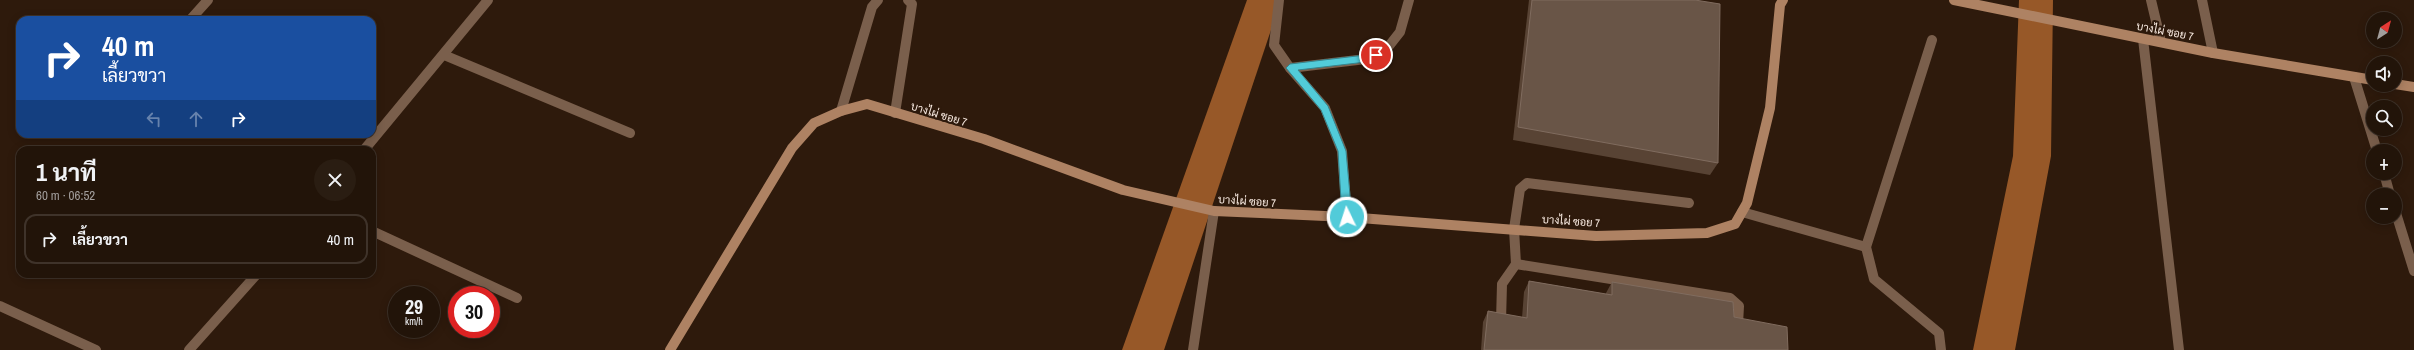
<!DOCTYPE html>
<html lang="th">
<meta charset="utf-8">
<style>
:root{--surface:#221409;--page:#2a1d12;--text:#f1f3f6;--muted:#a29e9c;--line:#3f332a}
body{margin:0;font-family:"Archivo Narrow",Sarabun,sans-serif;background:var(--page);color:var(--text);height:100vh;display:flex;flex-direction:column;font-size:15px;white-space:nowrap}
*{box-sizing:border-box;margin:0}
p{font-size:13px;color:var(--muted)}
.icon{flex:none;width:22px;height:22px;fill:none;stroke:currentColor;stroke-width:2;stroke-linecap:round;stroke-linejoin:round}
.map{position:relative;flex:1;overflow:hidden}
.drawer{position:absolute;left:16px;top:146px;width:360px;height:132px;display:flex;flex-direction:column;background:var(--surface);border-radius:12px;box-shadow:0 2px 10px #0003,0 0 0 1px var(--line)}
.drawer>*{flex:none}
.hud{position:absolute;left:16px;top:16px;width:360px;height:122px;border-radius:12px;box-shadow:0 2px 10px #0003,0 0 0 1px var(--line);background:#1a4fa0;color:#fff;overflow:hidden}
.needle{width:26px;rotate:36deg}
.controls{position:absolute;left:2366px;top:12px;display:grid;gap:8px}
.controls a{display:grid;place-items:center;width:36px;height:36px;border-radius:50%;background:var(--surface);box-shadow:0 2px 10px #0003,0 0 0 1px var(--line);font-size:20px}
.speed{position:absolute;left:388px;top:286px;display:flex;gap:8px;font-size:20px;font-weight:700;text-align:center}
.speed>*{display:grid;place-content:center;width:52px;height:52px;border-radius:50%;background:var(--surface);box-shadow:0 2px 10px #0003,0 0 0 1px var(--line);line-height:1}
.speed small{font-size:10px;font-weight:400}
.speed .limit{border:6px solid #d22;background:#fff;color:#111}
.pin{position:absolute;display:grid;place-items:center;width:34px;height:34px;color:#fff;margin:-17px;border:2px solid #fff;border-radius:50%;box-shadow:0 1px 4px #0007}
.me{position:absolute;width:44px;margin:-22px;rotate:356deg;stroke-linejoin:round;filter:drop-shadow(0 0 3px #0008)}
.turn{display:flex;align-items:center;gap:14px;height:84px;padding:0 20px;font-size:18px}
.turn .icon{width:52px;height:52px;stroke-width:2.5}
.turn b{display:block;font-size:28px;line-height:34px}
.lanes{display:flex;align-items:center;height:38px;padding:0 20px;background:#0003;justify-content:center;gap:20px;direction:ltr}
.lanes .off{opacity:.35}
.round{display:grid;place-items:center;flex:none;width:42px;height:42px;border-radius:21px;background:var(--page)}
.summary{display:flex;align-items:center;justify-content:space-between;height:68px;padding:0 20px}
h1{font-size:24px;font-weight:700;line-height:30px}
ul{padding:0;list-style:none}
li{display:flex;align-items:center;gap:12px;height:50px;margin:0 8px 6px;padding:0 12px;border:2px solid var(--line);border-radius:12px}
li div{flex:1}
li b{display:block;font-size:15px}
li em{font-style:normal}
.map>svg:first-child{display:block}
.lines{fill:none;stroke-linecap:round;stroke-linejoin:round}
.canal{fill:#975828;fill-rule:evenodd}
.lane{stroke:#7a5f4c;stroke-width:10}
.street{stroke:#7a5f4c;stroke-width:10}
.secondary{stroke:#ae8263;stroke-width:10}
.wall{fill:#584334}
.building{fill:#695547;stroke:#806c5f}
.route{fill:#52cbd9;stroke:#35848d}
.labels{text-anchor:middle;stroke-width:4;stroke-linejoin:round;paint-order:stroke}
.street-label{font-size:11px;fill:#f9ebe2;stroke:#2e1a0c}
</style>
<div class="map">
<svg width="2414" height="350" viewBox="0 0 2414 350">
<rect width="100%" height="100%" fill="#2e1a0c"/>
<g class="lines">
<g class="canal">
<path d="M 1247,0 L 1281,0 L 1164,350 L 1122,350 Z"/>
<path d="M 2019,0 L 2053,0 L 2051,156 L 2015,350 L 1973,350 L 2013,156 Z"/>
</g>
<g class="lane">
<path d="M 190,20 L 208,0"/>
<path d="M 1290,68 L 1366,59 L 1385,51 L 1400,32 L 1409,0"/>
<path d="M 1516,264 L 1514,229 L 1520,189 L 1527,183 L 1689,203"/>
<path d="M 1501,321 L 1502,284 L 1516,264 L 1730,298 L 1739,306 L 1738,324"/>
</g>
<g class="street">
<path d="M 1279,0 L 1274,45 L 1290,68 L 1325,108 L 1342,151 L 1347,217"/>
<path d="M 2151,0 L 2161,42"/>
<path d="M 2202,0 L 2213,53"/>
<path d="M 2143,39 L 2179,350"/>
<path d="M 1932,40 L 1866,247 L 1874,279 L 1939,333 L 1941,350"/>
<path d="M 444,55 L 630,133"/>
<path d="M 2354,77 L 2377,151"/>
<path d="M 841,111 L 872,7 L 878,0"/>
<path d="M 895,113 L 912,4 L 908,0"/>
<path d="M 364,150 L 488,0"/>
<path d="M 2384,173 L 2390,195"/>
<path d="M 2395,210 L 2414,271"/>
<path d="M 1742,212 L 1866,247"/>
<path d="M 372,231 L 517,298"/>
<path d="M 0,306 L 96,350"/>
<path d="M 189,350 L 257,274"/>
<path d="M 1193,350 L 1214,211"/>
</g>
<g class="secondary">
<path d="M 1954,0 L 2213,53 L 2373,80"/>
<path d="M 2395,84 L 2414,87"/>
<path d="M 670,350 L 792,148 L 814,123 L 841,111 L 867,104 L 984,139 L 1123,190 L 1214,211 L 1347,217 L 1596,236 L 1707,233 L 1735,224 L 1747,203 L 1770,108 L 1780,5 L 1783,0"/>
</g>
</g>
<g class="wall">
<path d="M 1529,0 L 1695,0 L 1718,163 L 1710,175 L 1513,140 Z"/>
<path d="M 1529,281 L 1606,294 L 1606,293 L 1612,282 L 1734,317 L 1788,350 L 1481,350 L 1483,322 L 1488,311 L 1522,318 L 1524,292 Z"/>
</g>
<g class="building">
<path d="M 1532,0 L 1695,0 L 1720,4 L 1718,163 L 1518,127 Z"/>
<path d="M 1529,281 L 1612,295 L 1612,282 L 1733,302 L 1734,317 L 1787,327 L 1788,350 L 1484,350 L 1488,311 L 1527,318 Z"/>
</g>
<path class="route" d="M 1376,51 L 1380,55 L 1379,57 L 1366,62 L 1298,70 L 1328,106 L 1346,151 L 1352,217 L 1347,221 L 1342,217 L 1338,151 L 1321,110 L 1286,68 L 1290,64 L 1365,55 Z"/>
<g class="labels">
<g class="street-label">
<text transform="translate(2165 31) rotate(11)" y="4">บางไผ่ ซอย 7</text>
<text transform="translate(939 114) rotate(17)" y="4">บางไผ่ ซอย 7</text>
<text transform="translate(1247 201) rotate(4)" y="4">บางไผ่ ซอย 7</text>
<text transform="translate(1571 221) rotate(4)" y="4">บางไผ่ ซอย 7</text>
</g>
</g>
</svg>
<div class="controls">
<a><svg class="needle" viewBox="-14 -14 28 28"><path d="M0-13l5 13h-10z" fill="#e53935"/><path d="M0 13l5-13h-10z" fill="#a29e9c"/></svg></a>
<a><svg class="icon" aria-label="sound" viewBox="0 0 24 24"><path d="M4 9h4l5-4v14l-5-4H4zM17 9q2 3 0 6"/></svg></a>
<a><svg class="icon" aria-label="search" viewBox="0 0 24 24"><circle cx="10" cy="10" r="6"/><path d="M15 15l6 6"/></svg></a>
<a>+</a>
<a>−</a>
</div>
<div class="speed"><div>29<small>km/h</small></div><div class="limit">30</div></div>
<div class="pin" style="left:1376px;top:55px;background:#d93025"><svg class="icon" aria-label="arrive" viewBox="0 0 24 24"><path d="M6 21V4h12l-3 4 3 4H6"/></svg></div>
<svg class="me" style="left:1347px;top:217px" viewBox="-20 -20 40 40"><circle r="17" fill="#52cbd9" stroke="#fff" stroke-width="3"/><path d="M0-11L8 9 0 5-8 9z" fill="#fff"/></svg>
<div class="hud">
<div class="turn"><svg class="icon" aria-label="right" viewBox="0 0 24 24"><path d="M7 20v-9h11M14 6l5 5-5 5"/></svg><div><b>40 m</b>เลี้ยวขวา</div></div>
<div class="lanes"><svg class="icon off" aria-label="left" viewBox="0 0 24 24"><path d="M17 20v-9H6M10 6l-5 5 5 5"/></svg><svg class="icon off" aria-label="ahead" viewBox="0 0 24 24"><path d="M12 20V5M6 11l6-6 6 6"/></svg><svg class="icon" aria-label="right" viewBox="0 0 24 24"><path d="M7 20v-9h11M14 6l5 5-5 5"/></svg></div>
</div>
<section class="drawer">
<div class="summary"><div><h1>1 นาที</h1><p>60 m · 06:52</p></div><a class="round"><svg class="icon" aria-label="close" viewBox="0 0 24 24"><path d="M6 6l12 12M18 6L6 18"/></svg></a></div>
<ul>
<li><svg class="icon" aria-label="right" viewBox="0 0 24 24"><path d="M7 20v-9h11M14 6l5 5-5 5"/></svg><div><b>เลี้ยวขวา</b></div><em>40 m</em></li>
</ul>
</section>
</div>
